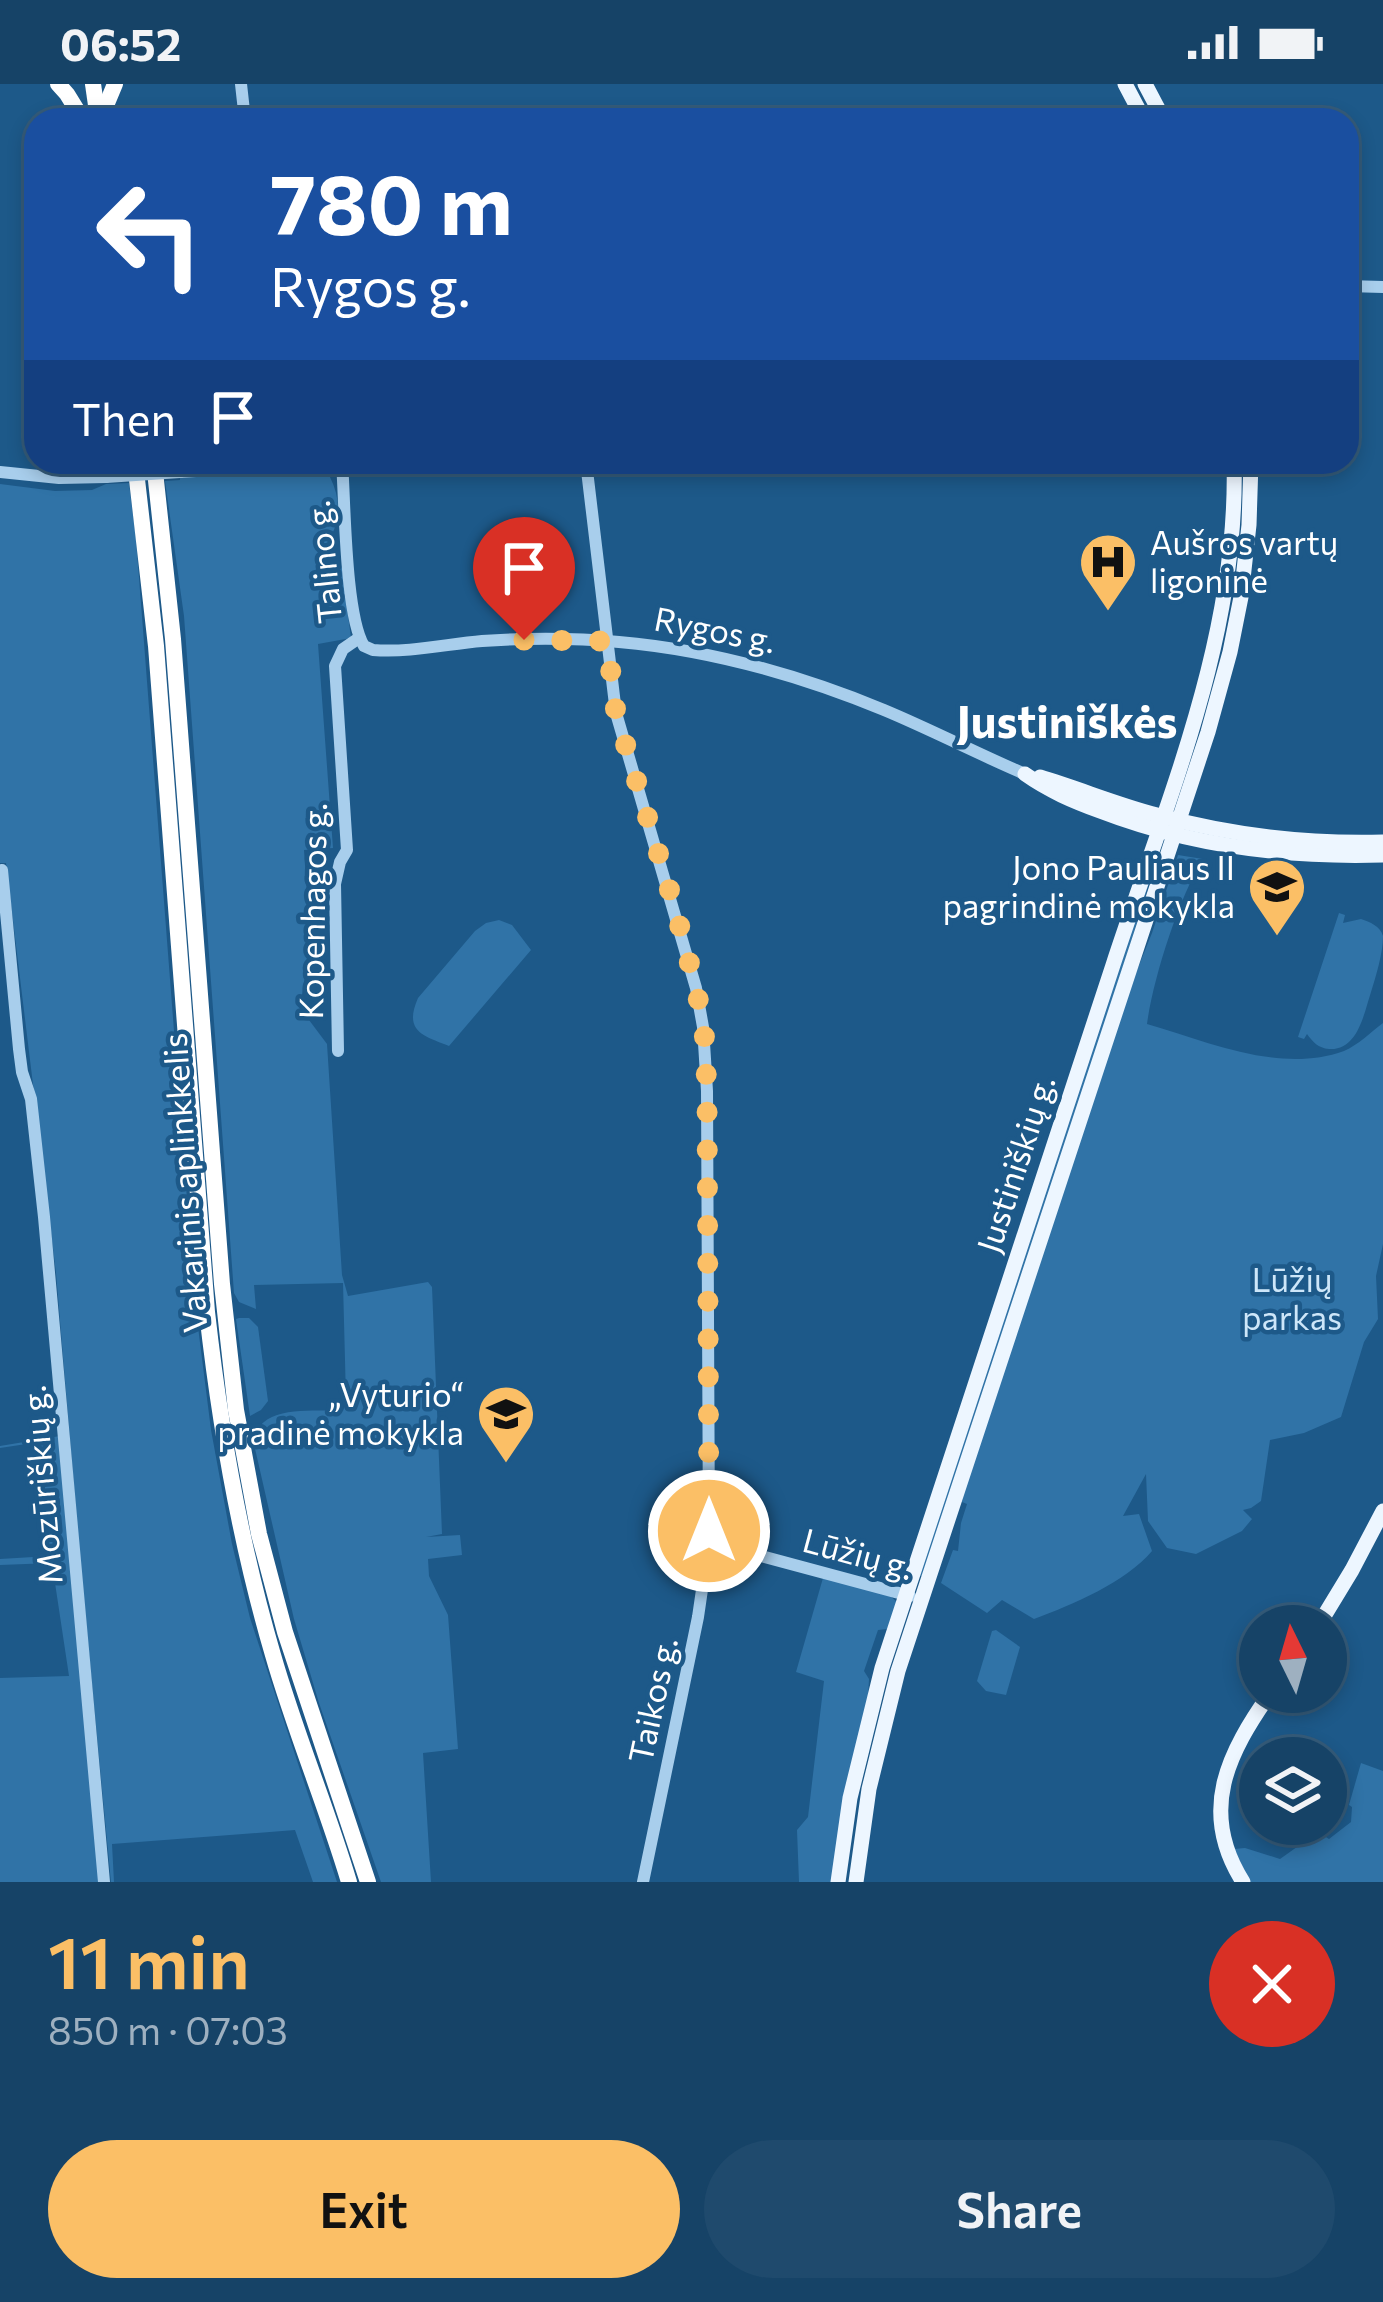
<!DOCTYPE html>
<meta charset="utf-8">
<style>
:root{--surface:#164367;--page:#1f4a6d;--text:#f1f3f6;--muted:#9eb0c0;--line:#355c7b;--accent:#fbbf66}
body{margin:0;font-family:Commissioner,sans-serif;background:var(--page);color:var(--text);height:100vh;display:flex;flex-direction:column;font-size:45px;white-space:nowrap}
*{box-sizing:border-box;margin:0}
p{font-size:39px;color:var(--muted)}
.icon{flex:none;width:66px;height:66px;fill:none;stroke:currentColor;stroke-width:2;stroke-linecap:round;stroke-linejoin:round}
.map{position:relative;height:1798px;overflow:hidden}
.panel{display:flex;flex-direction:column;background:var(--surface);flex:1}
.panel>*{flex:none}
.hud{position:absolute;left:24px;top:24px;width:1335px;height:366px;border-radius:36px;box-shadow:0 6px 18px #0003,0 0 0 3px var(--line);background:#1a4fa0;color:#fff;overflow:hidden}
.needle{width:78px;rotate:355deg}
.tools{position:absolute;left:1239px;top:1521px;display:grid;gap:24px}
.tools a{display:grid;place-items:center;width:108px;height:108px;border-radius:50%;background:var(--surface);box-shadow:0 6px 18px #0003,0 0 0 3px var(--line);font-size:60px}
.pin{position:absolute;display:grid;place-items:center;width:102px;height:102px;color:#fff;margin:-123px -51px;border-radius:50% 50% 50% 0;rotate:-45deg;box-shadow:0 0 12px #0007}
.pin .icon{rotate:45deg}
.me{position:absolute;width:132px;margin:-66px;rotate:0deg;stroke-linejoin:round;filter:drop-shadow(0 0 9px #0008)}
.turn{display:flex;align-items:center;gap:42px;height:252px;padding:0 48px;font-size:54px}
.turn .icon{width:156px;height:156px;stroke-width:2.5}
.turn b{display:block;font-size:84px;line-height:102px}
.then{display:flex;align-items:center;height:114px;padding:0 48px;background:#0003;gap:24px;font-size:45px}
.round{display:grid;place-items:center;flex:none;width:126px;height:126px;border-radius:63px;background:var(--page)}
.headline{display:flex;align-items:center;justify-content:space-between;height:204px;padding:0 48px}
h1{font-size:72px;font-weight:600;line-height:90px;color:var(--accent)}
.cta{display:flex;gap:24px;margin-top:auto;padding:24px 48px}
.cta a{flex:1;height:138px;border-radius:72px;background:var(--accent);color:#111;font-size:48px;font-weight:600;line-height:138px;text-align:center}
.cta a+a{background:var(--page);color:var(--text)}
.status{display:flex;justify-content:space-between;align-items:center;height:84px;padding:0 60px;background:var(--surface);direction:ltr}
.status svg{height:33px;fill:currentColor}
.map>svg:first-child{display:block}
.green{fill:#3073a7}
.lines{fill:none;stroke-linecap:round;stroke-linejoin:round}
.minor{stroke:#a8ceec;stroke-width:12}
.major{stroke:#edf6ff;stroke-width:15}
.highway{stroke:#fff;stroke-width:16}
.minor-bridge{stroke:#a8ceec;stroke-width:12}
.route{stroke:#fbbf66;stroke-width:21;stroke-dasharray:0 37.8}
.labels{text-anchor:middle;stroke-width:9;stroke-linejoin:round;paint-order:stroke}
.poi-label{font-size:33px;fill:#fff;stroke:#1d5989;text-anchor:end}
.street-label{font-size:33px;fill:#fff;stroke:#1d5989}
.park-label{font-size:33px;fill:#cde6f9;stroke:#1d5989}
.district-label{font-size:45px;font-weight:bold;fill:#fff;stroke:#1d5989}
</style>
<div class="status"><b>06:52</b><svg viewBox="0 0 49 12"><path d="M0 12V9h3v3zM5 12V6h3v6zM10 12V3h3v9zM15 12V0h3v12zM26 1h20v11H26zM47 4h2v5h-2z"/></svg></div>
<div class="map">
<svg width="1383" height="1798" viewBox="0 0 1383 1798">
<rect width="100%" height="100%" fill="#1d5989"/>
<g class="green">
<path d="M 162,378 L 311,378 L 316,389 L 330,393 C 341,415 341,437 328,458 L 342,485 L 351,554 L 318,560 L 333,764 L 304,766 L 310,858 L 300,924 L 327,960 L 342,1191 L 348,1212 L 428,1198 L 432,1203 L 442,1450 L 426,1453 L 460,1451 L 462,1471 L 428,1475 L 429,1492 L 448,1531 L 458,1665 L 423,1669 L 431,1798 L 381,1798 L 319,1619 L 294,1535 L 253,1356 C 262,1321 306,1328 336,1326 L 346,1315 L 343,1199 L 254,1201 L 256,1225 L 239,1218 L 234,1209 L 184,532 L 165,397 L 180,396 L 180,383 L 163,383 Z"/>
<path d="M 129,399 L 136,455 L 195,1219 L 211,1346 L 232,1460 L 250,1534 L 337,1798 L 313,1798 L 295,1746 L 112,1760 L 114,1798 L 111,1798 L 81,1486 L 56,1189 L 6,779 L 0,779 L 0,400 L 55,407 L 92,406 L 106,400 Z"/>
<path d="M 1156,767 L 1159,768 L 1129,864 L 925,1493 L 917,1491 Z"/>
<path d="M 1178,771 L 1203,775 C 1179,813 1153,895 1147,940 C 1209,958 1280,990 1344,967 C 1358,961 1371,948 1383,939 L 1383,1160 L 1376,1192 L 1378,1235 L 1364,1258 L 1341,1333 L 1304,1349 L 1270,1356 L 1261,1417 L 1251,1424 L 1243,1426 L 1252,1435 L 1242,1447 L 1196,1470 L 1167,1464 L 1148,1437 L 1146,1390 L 1123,1432 L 1139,1430 L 1152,1467 C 1126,1498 1072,1521 1034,1535 L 1002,1516 L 987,1529 L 941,1499 L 953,1466 L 958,1467 L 961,1439 L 967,1420 L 962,1418 L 964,1405 L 1125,916 L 1152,849 Z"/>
<path d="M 1339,829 L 1345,831 L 1343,839 L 1361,835 C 1370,838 1380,842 1383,852 C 1383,869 1376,892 1371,908 C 1364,929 1358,967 1329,965 C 1318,964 1313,958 1307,950 L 1304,955 L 1298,953 Z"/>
<path d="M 499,836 L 512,841 L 531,866 L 449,962 C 424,952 403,948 418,914 L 475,847 L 486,839 Z"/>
<path d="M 239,1234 L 249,1234 L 258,1243 L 268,1317 L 261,1326 L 250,1332 L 236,1235 Z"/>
<path d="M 60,1352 L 102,1798 L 0,1798 L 0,1594 L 69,1592 L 52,1479 L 0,1481 L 0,1475 L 50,1472 L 33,1359 L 0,1364 L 0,1362 Z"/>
<path d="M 823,1494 L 889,1511 L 897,1518 L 897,1525 L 887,1545 L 878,1546 L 864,1587 L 869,1595 L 868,1614 L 833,1798 L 799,1798 L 797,1746 L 808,1733 L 824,1597 L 796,1588 Z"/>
<path d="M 996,1546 L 1020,1563 L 1006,1611 L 986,1607 L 977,1597 L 992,1547 Z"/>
<path d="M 1361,1679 L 1383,1687 L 1383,1798 L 1250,1798 L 1234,1765 L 1245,1764 L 1280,1775 L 1318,1748 L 1329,1755 L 1351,1738 L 1352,1723 L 1349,1721 Z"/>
</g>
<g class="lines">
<g class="minor">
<path d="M 241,0 L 245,36"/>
<path d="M 1347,202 L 1383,203"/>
<path d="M 342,378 C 345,418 345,531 364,562 L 373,566 C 409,569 447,560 482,557 C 527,554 574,554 619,558 C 711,566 799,591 884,626 C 932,646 978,670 1025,690"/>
<path d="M 586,378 L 616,629 L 696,904 L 703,943 L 707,1007 L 709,1458 L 698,1533 L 643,1798"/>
<path d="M 0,388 L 59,394 L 106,393"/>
<path d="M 180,388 L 342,378"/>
<path d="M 2,786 L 19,965 L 22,988 L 31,1015 L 44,1133 L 104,1798"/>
<path d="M 338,967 L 335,800 L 340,778 L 347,766 L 335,582 L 343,565 L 359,554"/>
<path d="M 709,1458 L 910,1512"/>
</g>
<g class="major">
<path d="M 1125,0 L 1144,36"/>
<path d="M 1145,0 L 1164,36"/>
<path d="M 1025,690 C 1049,707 1073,717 1100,727 C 1191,762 1286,774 1383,771"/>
<path d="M 1040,693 C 1080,705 1118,721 1157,731 C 1230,751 1309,760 1383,758"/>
<path d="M 1318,1542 L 1352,1486 L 1383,1427"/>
<path d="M 838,1798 L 850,1714 L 882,1584 C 958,1349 1036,1115 1113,881 C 1166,719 1239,552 1234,378"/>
<path d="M 856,1798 L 869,1705 L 898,1587 L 1208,648 L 1230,568 L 1241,513 L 1249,441 L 1251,378"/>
<path d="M 1243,1798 C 1198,1727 1228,1669 1271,1608"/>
</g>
<g class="highway">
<path d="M 58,0 L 67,10 L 83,36"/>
<path d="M 93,0 L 98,35"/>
<path d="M 100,36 L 115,0"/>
<path d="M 135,378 L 156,562 L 207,1228 C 220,1344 240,1459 273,1571 C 295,1648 326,1721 349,1798"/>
<path d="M 154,378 L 173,555 L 222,1200 L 236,1326 L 259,1450 L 285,1548 L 368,1798"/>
</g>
<path class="minor-bridge" d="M 106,393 L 180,388"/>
</g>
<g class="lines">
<path class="route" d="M 524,556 L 607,557 L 616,629 L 675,824 L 696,904 L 704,944 L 707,1006 L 709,1447"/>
</g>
<defs>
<symbol id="hospital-pin" viewBox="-11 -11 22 30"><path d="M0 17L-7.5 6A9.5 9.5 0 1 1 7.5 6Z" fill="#fbbf66" stroke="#1d5989"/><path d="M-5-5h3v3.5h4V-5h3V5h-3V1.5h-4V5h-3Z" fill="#111"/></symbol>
<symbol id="school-pin" viewBox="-11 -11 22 30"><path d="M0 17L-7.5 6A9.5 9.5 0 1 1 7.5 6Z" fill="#fbbf66" stroke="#1d5989"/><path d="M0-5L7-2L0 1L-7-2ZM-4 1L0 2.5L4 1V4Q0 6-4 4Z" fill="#111"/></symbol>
</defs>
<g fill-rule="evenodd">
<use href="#hospital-pin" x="1075" y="445" width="66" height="90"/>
<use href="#school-pin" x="1244" y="770" width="66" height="90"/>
<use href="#school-pin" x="473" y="1297" width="66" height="90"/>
</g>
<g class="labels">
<g class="poi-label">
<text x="1150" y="471" text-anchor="start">Aušros vartų<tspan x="1150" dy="38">ligoninė</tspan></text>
<text x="1235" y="796">Jono Pauliaus II<tspan x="1235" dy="38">pagrindinė mokykla</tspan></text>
<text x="464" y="1323">„Vyturio“<tspan x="464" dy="38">pradinė mokykla</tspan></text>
</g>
<g class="street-label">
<text transform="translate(324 478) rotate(-96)" y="12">Talino g.</text>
<text transform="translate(715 546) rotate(11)" y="12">Rygos g.</text>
<text transform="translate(313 827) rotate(-89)" y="12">Kopenhagos g.</text>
<text transform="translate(1016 1080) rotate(-72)" y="12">Justiniškių g.</text>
<text transform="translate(185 1099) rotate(-94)" y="12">Vakarinis aplinkkelis</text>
<text transform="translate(42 1401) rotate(-95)" y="12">Mozūriškių g.</text>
<text transform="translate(858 1470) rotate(15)" y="12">Lūžių g.</text>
<text transform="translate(653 1616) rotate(-78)" y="12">Taikos g.</text>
</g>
<g class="park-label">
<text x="1292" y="1208">Lūžių<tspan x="1292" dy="38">parkas</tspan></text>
</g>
<g class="district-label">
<text x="1067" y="654">Justiniškės</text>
</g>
</g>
</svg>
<div class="tools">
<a><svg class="needle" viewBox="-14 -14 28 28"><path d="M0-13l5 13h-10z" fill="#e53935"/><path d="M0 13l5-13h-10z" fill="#9eb0c0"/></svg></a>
<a><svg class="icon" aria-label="layers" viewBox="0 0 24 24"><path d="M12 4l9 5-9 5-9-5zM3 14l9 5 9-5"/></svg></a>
</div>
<div class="pin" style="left:524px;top:556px;background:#d93025"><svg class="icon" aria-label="arrive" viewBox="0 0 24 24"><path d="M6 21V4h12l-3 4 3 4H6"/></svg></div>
<svg class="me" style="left:709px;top:1447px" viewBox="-20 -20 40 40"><circle r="17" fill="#fbbf66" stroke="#fff" stroke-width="3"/><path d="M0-11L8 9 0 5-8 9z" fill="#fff"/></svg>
<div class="hud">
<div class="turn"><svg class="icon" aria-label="left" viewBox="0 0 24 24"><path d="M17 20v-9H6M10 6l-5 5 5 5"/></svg><div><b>780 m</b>Rygos g.</div></div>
<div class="then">Then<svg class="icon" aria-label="arrive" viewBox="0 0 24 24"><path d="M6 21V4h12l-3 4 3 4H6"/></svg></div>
</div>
</div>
<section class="panel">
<div class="headline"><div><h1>11 min</h1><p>850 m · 07:03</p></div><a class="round" style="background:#d93025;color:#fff"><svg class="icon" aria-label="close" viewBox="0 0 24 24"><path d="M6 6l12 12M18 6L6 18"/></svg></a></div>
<div class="cta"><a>Exit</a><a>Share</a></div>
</section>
